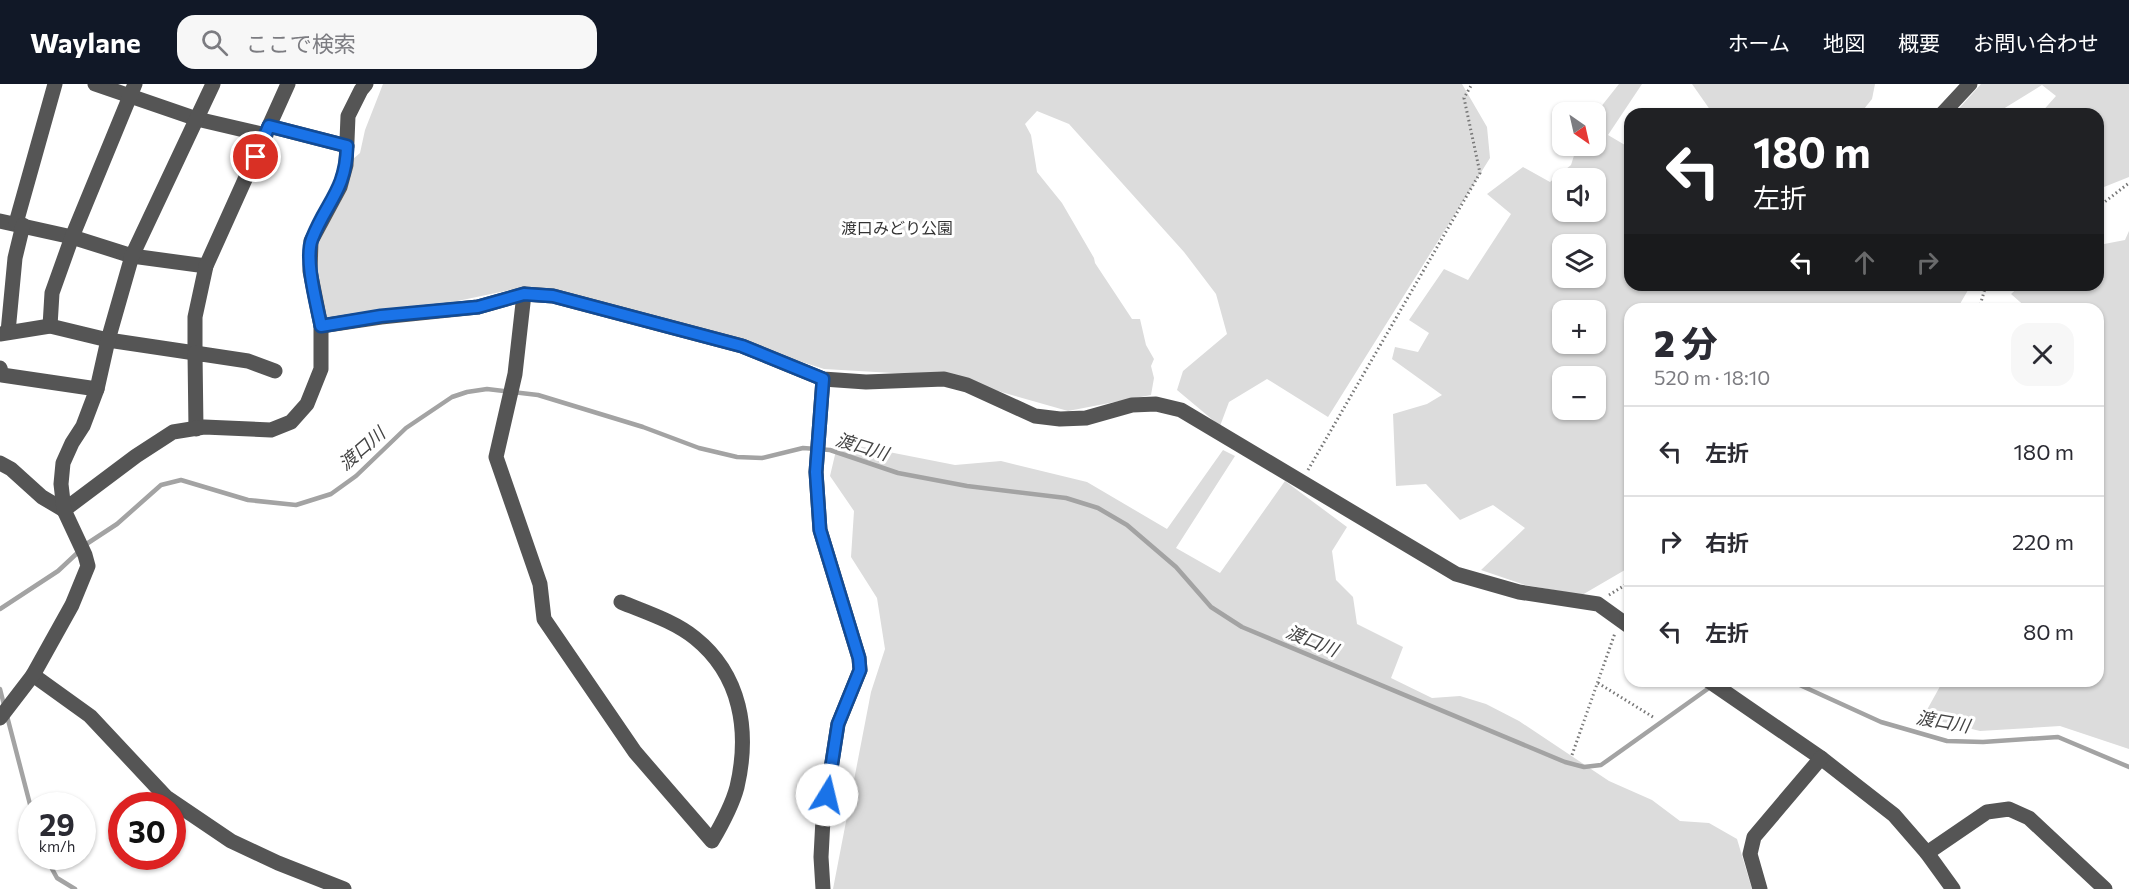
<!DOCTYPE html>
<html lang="ja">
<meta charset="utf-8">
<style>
:root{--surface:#fff;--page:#f7f7f7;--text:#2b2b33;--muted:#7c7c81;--line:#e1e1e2;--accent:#111827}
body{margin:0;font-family:Commissioner,"Noto Sans JP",sans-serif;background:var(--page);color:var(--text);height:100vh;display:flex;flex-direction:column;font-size:22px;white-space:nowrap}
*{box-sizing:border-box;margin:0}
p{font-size:20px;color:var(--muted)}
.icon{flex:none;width:33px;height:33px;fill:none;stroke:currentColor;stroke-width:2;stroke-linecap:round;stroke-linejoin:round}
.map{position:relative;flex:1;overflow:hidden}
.sheet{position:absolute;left:1624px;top:219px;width:480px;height:384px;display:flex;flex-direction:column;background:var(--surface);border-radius:18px;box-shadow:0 2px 4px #0004}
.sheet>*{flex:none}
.banner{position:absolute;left:1624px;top:24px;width:480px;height:183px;border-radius:18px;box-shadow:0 2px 4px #0004;background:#202124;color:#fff;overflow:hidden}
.needle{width:39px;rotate:146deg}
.controls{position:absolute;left:1552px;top:18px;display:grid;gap:12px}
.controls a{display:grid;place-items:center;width:54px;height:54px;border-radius:12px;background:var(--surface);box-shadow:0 2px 4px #0004;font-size:30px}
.speed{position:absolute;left:18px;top:708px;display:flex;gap:12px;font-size:30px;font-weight:700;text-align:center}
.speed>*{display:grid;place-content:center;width:78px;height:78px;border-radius:50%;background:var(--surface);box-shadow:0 2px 4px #0004;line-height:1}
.speed small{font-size:15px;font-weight:400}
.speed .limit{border:9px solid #d22;background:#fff;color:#111}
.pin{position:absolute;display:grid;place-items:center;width:51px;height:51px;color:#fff;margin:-26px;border:3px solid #fff;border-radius:50%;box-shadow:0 2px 6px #0007}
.me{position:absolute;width:66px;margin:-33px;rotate:9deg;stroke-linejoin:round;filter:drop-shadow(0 0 4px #0008)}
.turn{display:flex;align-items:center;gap:21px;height:126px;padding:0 30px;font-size:27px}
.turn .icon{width:78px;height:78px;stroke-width:2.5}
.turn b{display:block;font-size:42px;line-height:51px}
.lanes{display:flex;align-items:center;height:57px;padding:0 30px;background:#0003;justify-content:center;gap:30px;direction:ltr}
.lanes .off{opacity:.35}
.round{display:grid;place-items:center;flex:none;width:63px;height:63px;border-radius:18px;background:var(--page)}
.headline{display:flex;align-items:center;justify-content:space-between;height:102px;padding:0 30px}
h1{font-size:36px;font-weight:800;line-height:45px}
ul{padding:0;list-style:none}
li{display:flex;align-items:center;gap:18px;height:90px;padding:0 30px;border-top:2px solid var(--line)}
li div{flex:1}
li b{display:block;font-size:22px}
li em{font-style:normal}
header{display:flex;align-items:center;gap:36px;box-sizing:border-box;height:84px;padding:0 30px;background:var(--accent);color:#fff}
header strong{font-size:28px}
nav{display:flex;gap:33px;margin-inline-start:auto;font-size:21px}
.search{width:420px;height:54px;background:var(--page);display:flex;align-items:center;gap:15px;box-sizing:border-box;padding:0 21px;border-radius:18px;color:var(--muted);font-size:22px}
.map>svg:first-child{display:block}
.green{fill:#dcdcdc;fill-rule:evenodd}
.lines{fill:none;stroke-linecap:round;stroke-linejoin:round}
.stream{stroke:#a3a3a3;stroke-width:4.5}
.path{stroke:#777;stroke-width:3;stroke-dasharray:1.5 3;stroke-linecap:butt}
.minor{stroke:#555;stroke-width:15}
.route-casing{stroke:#114b97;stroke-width:15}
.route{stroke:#1a73e8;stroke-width:10}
.labels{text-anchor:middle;stroke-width:6;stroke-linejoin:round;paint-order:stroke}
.park-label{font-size:16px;fill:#333;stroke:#fff}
.water-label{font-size:18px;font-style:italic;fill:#444;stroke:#fff}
</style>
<header>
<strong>Waylane</strong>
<div class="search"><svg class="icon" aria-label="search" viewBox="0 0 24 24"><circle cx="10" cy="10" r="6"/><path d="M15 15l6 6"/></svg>ここで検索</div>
<nav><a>ホーム</a><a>地図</a><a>概要</a><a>お問い合わせ</a></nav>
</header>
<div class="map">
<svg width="2129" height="805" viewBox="0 0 2129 805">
<rect width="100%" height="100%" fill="#fff"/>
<g class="green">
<path d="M 383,0 L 1462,0 L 1487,43 L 1490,74 L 1328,333 L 1267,295 L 1229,318 L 1220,342 L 1177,306 L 1183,287 L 1227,250 L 1216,210 L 1184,168 L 1069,40 L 1037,27 L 1025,40 L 1031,51 L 1037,88 L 1062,119 L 1094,174 L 1095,179 L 1132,235 L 1140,235 L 1146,261 L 1154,275 L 1151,282 L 1154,294 L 1151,311 L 1068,327 L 945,292 L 824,285 L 730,255 L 524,203 L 381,233 L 321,242 L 311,160 L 346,81 L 360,69 L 365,46 Z"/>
<path d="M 1619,0 L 1642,0 L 1608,51 L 1630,64 L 1630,201 L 1971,201 L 1957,225 L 1630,225 L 1630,483 L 1582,511 L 1525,501 L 1481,486 L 1525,444 L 1493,421 L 1460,436 L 1426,400 L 1396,402 L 1393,330 L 1427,320 L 1442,311 L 1392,275 L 1395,263 L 1418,268 L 1429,249 L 1409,236 L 1444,185 L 1468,196 L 1511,130 L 1487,110 L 1523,83 L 1550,98 L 1571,81 L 1577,62 L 1596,62 L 1596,29 ZM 1563,94 L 1596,94 L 1596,128 L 1563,128 ZM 1563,160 L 1596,160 L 1596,194 L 1563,194 ZM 1563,226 L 1596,226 L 1596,260 L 1563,260 ZM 1563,292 L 1596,292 L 1596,326 L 1563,326 Z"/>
<path d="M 1692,0 L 1875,0 L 1872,15 L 1860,30 L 1713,30 Z"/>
<path d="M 1981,0 L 2129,0 L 2129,93 L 2099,105 L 2098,30 L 2040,30 L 2056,12 L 2042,1 L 1995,30 L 1954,30 Z"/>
<path d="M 2129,147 L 2129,665 L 2060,642 L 1980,647 L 1923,633 L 1943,597 L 2098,597 L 2098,225 L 2028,225 L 2011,210 L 2021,201 L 2098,201 L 2099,161 L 2125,156 Z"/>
<path d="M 838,358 L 955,381 L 1001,377 L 1087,398 L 1167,445 L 1223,366 L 1235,372 L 1176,464 L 1220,489 L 1285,397 L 1347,443 L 1332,467 L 1336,496 L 1353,513 L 1357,540 L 1403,563 L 1391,594 L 1432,614 L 1460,612 L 1486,620 L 1519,637 L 1609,697 L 1652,716 L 1680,737 L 1709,739 L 1737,755 L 1752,805 L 833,805 L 871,608 L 885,565 L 877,514 L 851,473 L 854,427 L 830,392 Z"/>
</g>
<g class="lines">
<g class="stream">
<path d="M 0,525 L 58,487 L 88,459 L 117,440 L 161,401 L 181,396 L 248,416 L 296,421 L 331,410 L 356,392 L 406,344 L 452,313 L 467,308 L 487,305 L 538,311 L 643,343 L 699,364 L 737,373 L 762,374 L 803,364 L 830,366 L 898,389 L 967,402 L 1066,414 L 1098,424 L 1127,441 L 1176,483 L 1211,523 L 1242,543 L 1565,678 L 1584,683 L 1601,681 L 1709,604"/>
<path d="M 1791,597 L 1881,638 L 1947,657 L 1983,658 L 2058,653 L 2129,683"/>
<path d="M 0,605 L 4,621"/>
<path d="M 7,632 L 32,728"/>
<path d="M 45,772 L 57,794 L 75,805"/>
</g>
<g class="path">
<path d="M 2098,123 L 2129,99"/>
<path d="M 1979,225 L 1986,201"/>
<path d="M 1308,386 L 1480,89 L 1464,14 L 1472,0"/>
<path d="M 1609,511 L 1630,498"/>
<path d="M 1598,599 L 1653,633"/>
<path d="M 1572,671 L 1615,549"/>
</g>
<g class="minor">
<path d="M 95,0 L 197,35 L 266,51"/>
<path d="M 1942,30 L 1970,0"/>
<path d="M 269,42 L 347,62"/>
<path d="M 0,137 L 72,153 L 132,172 L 206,182"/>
<path d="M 16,139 L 55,0"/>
<path d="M 524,210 L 515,290 L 496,373 L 540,500 L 544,535 L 635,668 L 712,757 C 722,740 732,722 737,703 C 750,647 741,591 695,554 C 674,537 645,528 621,518"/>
<path d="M 50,242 L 52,209 L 72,153 L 135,0"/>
<path d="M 321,242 L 381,233 L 478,223 L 524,210 L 553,212 L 742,262 L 823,295 L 866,298 L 944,295 L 967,301 L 1035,332 L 1060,335 L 1086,334 L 1132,321 L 1156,320 L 1181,326 L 1456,490 L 1519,508 L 1598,520 L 1630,543"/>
<path d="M 8,248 L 15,174 L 23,141"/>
<path d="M 0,250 L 50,242 L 108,256 L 195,269 L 195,233 L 206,182 L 288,0"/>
<path d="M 0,284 L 2,291 L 97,305"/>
<path d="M 196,345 L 195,269 L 248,277 L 275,287"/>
<path d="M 0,379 L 11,385 L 42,413 L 64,426"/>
<path d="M 64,426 L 136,372 L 173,348 L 204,343 L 271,346 L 291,338 L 307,320 L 321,285 L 321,242 L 310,187 L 311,157 L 340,103 L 346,81 L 348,32 L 361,6 L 366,0"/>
<path d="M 33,591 L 90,632 L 166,713 L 231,757 L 278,779 L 344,805"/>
<path d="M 1709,597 L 1821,674 L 1894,731 L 1927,769 L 1953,805"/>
<path d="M 0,634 L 33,591 L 72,521 L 88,482 L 85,471 L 64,426 L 61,400 L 63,379 L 72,359 L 83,342 L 97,305 L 108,256 L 132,172 L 213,0"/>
<path d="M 1927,769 L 1987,728 L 2009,725 L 2029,734 L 2105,805"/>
<path d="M 823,805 L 821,773 L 823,735 L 838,640 L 860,586 L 859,574 L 820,446 L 816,388 L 823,295"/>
<path d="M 1760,805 L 1750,770 L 1754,753 L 1821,674"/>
</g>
</g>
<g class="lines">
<defs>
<path id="route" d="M 256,73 L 269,42 L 347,62 C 346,107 326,118 312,155 C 304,175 317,221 321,242 L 381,232 L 478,223 L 524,210 L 553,212 L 742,262 L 823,295 L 816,388 L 820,446 L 859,574 L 860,586 L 838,640 L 827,711"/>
</defs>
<use href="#route" class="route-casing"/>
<use href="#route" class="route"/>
</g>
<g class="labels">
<g class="park-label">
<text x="897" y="150">渡口みどり公園</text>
</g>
<g class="water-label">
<text transform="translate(862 363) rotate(17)" y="6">渡口川</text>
<text transform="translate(362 365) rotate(-41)" y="6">渡口川</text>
<text transform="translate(1312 557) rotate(22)" y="6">渡口川</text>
<text transform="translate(1943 638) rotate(10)" y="6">渡口川</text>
</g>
</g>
</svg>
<div class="controls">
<a><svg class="needle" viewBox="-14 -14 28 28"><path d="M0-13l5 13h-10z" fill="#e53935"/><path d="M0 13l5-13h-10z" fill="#7c7c81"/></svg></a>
<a><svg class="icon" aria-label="sound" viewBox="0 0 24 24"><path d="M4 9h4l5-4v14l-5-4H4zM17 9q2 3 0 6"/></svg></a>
<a><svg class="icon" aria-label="layers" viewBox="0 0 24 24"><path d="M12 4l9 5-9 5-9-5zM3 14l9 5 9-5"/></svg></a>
<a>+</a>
<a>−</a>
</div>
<div class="speed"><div>29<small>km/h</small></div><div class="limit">30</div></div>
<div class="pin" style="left:256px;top:73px;background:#d93025"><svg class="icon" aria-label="arrive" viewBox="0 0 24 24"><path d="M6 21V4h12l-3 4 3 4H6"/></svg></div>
<svg class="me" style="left:827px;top:711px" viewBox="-20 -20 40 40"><circle r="19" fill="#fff"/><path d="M0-13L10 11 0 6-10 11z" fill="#1a73e8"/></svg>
<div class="banner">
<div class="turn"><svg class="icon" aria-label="left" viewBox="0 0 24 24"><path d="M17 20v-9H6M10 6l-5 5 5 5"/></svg><div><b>180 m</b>左折</div></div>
<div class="lanes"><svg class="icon" aria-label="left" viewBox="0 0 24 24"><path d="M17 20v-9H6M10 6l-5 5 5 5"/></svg><svg class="icon off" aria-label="ahead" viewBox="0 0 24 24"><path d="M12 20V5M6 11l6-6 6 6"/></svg><svg class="icon off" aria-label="right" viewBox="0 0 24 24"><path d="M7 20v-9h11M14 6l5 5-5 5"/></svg></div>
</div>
<section class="sheet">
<div class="headline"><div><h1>2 分</h1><p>520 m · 18:10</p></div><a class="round"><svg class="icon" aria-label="close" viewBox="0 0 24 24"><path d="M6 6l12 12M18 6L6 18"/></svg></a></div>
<ul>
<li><svg class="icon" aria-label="left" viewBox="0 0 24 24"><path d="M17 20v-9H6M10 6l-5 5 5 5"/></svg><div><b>左折</b></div><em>180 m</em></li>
<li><svg class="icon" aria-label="right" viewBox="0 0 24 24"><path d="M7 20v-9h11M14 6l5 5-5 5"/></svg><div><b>右折</b></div><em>220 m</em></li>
<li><svg class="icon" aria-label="left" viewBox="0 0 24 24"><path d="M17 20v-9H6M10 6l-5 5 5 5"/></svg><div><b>左折</b></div><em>80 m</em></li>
</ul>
</section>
</div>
